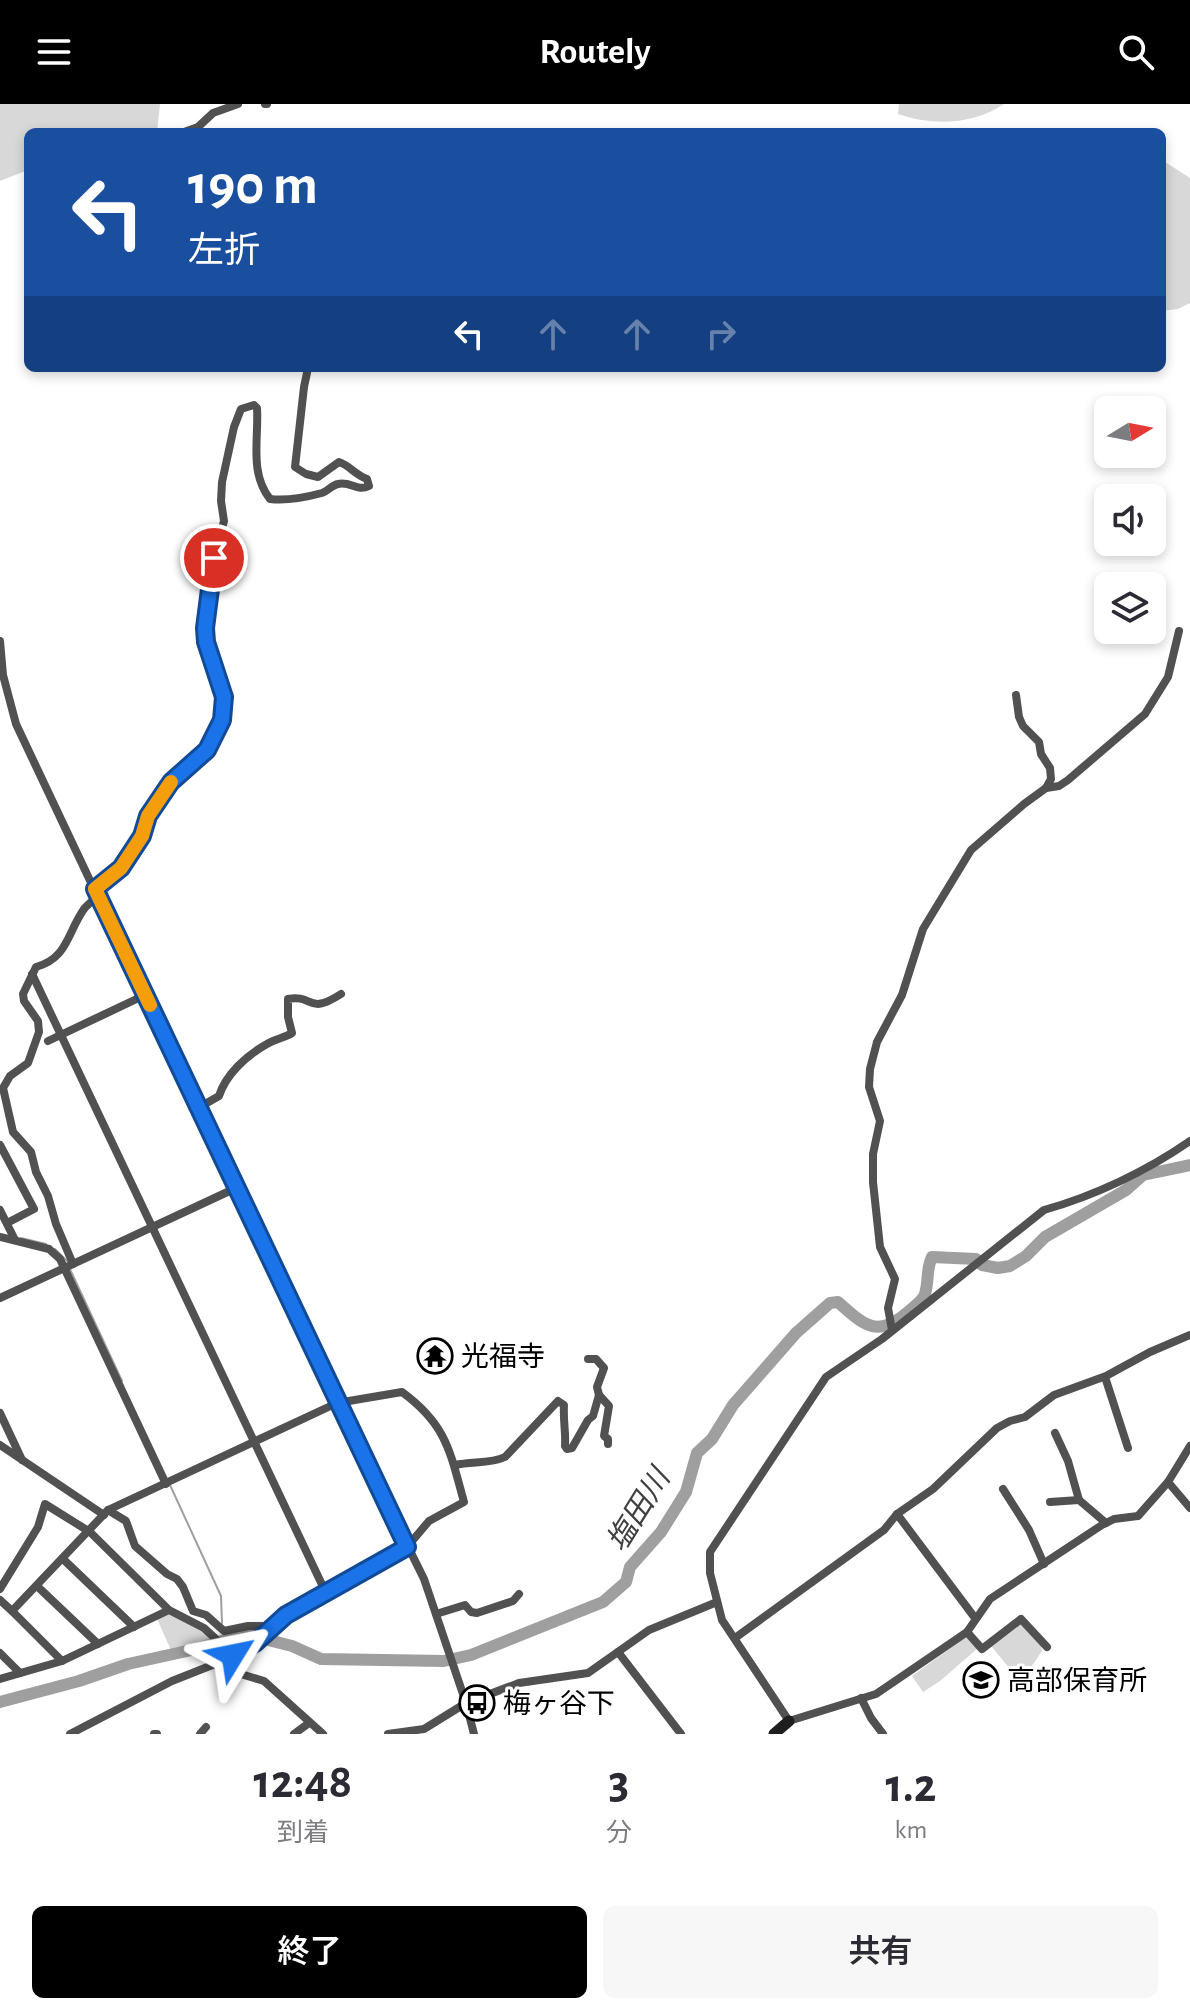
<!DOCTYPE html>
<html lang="ja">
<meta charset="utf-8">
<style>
:root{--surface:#fff;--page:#f7f7f7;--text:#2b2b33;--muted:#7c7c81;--accent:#000}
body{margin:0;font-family:"Alegreya Sans","Noto Sans JP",sans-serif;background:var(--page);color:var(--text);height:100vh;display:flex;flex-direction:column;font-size:30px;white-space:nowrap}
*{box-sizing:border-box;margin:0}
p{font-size:26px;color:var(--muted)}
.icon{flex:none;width:44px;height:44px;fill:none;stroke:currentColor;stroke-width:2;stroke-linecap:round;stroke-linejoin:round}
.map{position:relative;height:1630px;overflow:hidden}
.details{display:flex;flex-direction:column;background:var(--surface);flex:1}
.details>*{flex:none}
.banner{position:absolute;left:24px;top:24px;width:1142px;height:244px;border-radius:12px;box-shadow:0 4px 12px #0003;background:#1a4fa0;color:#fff;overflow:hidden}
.needle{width:52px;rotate:80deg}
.controls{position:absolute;left:1094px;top:292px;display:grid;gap:16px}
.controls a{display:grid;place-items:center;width:72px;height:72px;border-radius:12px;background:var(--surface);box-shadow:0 4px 12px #0003;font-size:40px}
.pin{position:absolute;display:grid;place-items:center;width:68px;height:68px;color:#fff;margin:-34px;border:4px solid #fff;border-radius:50%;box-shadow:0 2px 8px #0007}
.me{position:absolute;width:88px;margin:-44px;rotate:55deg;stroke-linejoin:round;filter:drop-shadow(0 0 6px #0008)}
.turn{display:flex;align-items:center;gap:28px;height:168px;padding:0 32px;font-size:36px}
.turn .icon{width:104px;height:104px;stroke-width:2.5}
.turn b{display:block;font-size:56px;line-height:68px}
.lanes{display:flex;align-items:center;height:76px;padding:0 32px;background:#0003;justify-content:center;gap:40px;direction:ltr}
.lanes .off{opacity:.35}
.eta{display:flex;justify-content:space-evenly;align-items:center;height:136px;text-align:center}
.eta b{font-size:48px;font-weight:600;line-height:56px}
.primary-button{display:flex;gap:16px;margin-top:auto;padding:16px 32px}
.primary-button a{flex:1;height:92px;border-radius:12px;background:var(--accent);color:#fff;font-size:32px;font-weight:600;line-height:92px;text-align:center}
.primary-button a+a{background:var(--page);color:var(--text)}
header{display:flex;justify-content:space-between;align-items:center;height:104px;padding:0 32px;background:var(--accent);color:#fff;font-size:36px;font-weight:600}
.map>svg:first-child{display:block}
.green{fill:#d8d8d8}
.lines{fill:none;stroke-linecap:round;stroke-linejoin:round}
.stream{stroke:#9f9f9f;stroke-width:2}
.river{stroke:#9f9f9f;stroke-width:12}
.street{stroke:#515151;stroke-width:8}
.secondary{stroke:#1e1e1e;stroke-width:11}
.route-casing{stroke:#114b97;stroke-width:20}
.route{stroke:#1a73e8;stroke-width:14}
.slow{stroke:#f59e0b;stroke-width:14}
.labels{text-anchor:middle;stroke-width:6;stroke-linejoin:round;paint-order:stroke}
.poi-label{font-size:28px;fill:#000;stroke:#fff;text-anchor:start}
.water-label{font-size:30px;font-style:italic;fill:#404040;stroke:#fff}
</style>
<header><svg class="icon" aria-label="menu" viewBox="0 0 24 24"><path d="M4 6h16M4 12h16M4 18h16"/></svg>Routely<svg class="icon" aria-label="search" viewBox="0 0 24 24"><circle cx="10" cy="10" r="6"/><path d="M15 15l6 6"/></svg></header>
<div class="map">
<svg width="1190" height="1630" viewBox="0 0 1190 1630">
<rect width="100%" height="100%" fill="#fff"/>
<g class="green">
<path d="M 0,0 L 160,0 L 157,28 L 28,28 L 28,66 L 0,77 Z"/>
<path d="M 899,0 L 1004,0 C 973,21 932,22 898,10 Z"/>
<path d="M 1162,56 L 1190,74 L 1190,199 L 1178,205 L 1162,207 Z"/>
<path d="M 169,1509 L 202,1525 L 211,1537 L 171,1546 L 157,1515 Z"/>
<path d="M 1020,1519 L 1041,1541 L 1042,1547 L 1021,1578 L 991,1542 Z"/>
<path d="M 966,1533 L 978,1544 L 940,1577 L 923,1588 L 912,1572 Z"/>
</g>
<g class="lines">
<g class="stream">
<path d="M 21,1134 L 46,1140"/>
<path d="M 55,1145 L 67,1157"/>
<path d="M 69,1163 L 122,1277"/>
<path d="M 170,1381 L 221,1492 L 222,1519"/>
</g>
<path class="river" d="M 0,1598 L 79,1577 L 128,1560 L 196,1545 L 245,1530 L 292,1542 L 321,1555 L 444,1557 L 471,1551 L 603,1498 L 626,1478 L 630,1463 L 661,1428 L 686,1388 L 697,1349 L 712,1335 L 733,1301 L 796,1229 L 830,1199 L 838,1198 C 864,1221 877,1235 908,1208 C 914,1202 922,1198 925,1190 C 929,1177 926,1165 932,1153 L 976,1155 L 982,1161 L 998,1164 L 1010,1162 L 1026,1152 L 1045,1133 L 1126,1086 L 1143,1071 L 1190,1061"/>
<g class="street">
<path d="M 265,0 L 267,0"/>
<path d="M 184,28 L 198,23 L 213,9 L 238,0"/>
<path d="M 0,537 L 3,571 L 16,620 L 337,1299 L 424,1475 L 466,1599 L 474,1630"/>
<path d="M 1046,684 L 1059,682 L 1068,676 L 1145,610 L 1168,573 L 1179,527"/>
<path d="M 95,785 L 121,764 L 142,732 L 148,712 L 171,678 L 207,646 L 222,616 L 224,593 L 206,538 L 205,524 L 214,454 L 224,417 L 221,397 L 222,378 L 234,323 L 241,305 L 254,301 L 257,304 C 259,333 249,369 270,395 C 286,397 307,393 322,389 C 328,387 332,381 338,380 C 351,377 357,388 369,382 L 367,375 C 354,370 349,361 339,358 L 318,373 L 306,370 L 295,363 L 304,283 L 308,264"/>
<path d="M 32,870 L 326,1489"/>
<path d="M 48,937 L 145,891"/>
<path d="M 198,1004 L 219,992 C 226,970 247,951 267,940 C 275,935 284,934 292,929 L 288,913 L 288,895 C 314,890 307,912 341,890"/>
<path d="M 1190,1037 C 1147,1067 1094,1092 1044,1106 L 882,1235 L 826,1273 L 710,1448 L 710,1469 L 722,1516 L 789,1617 L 876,1590 L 967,1528 L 990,1495 L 1102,1421 L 1114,1415 L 1138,1412 L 1168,1378 L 1190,1342"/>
<path d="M 0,1041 L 34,1105 L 7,1119"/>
<path d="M 0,1106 L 15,1136"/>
<path d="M 0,1133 L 49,1145 L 60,1155 L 166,1380"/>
<path d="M 73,1160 L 56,1120 L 48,1092 L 36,1068 L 31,1048 L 13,1028 L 3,984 L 10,972 L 28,959 L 39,928 L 38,917 L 24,897 L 23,890 L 36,863 C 68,854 67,829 84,805 C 87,801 94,796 98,792"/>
<path d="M 0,1194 L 236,1084"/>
<path d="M 892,1226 L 888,1204 L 895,1175 L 880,1143 L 873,1078 L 873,1050 L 880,1017 L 869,983 L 870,965 L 877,938 L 902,891 L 923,825 L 971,746 L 1024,700 L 1046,684 L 1051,675 L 1050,664 L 1041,650 L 1039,638 L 1023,622 L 1019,613 L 1016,591"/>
<path d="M 1105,1273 L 1128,1344"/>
<path d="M 599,1291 L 609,1302 L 604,1332 L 608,1335 L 608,1340"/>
<path d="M 0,1309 L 22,1356"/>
<path d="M 1055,1329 L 1068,1357 L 1079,1396 L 1106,1419"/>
<path d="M 0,1341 L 104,1411"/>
<path d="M 455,1361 C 472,1357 490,1360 505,1353 L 558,1297 L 564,1301 C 563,1317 566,1328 565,1342 L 567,1345 L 572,1344 L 588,1316 L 593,1312 L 599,1291 L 597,1283 L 604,1264 L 596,1255 L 588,1255"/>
<path d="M 1168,1378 L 1190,1404"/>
<path d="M 1003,1385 L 1029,1426 L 1044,1460"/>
<path d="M 1050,1398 L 1079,1396"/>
<path d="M 108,1406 L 126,1417 L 135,1442 L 167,1470 L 177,1475 L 183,1483 L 193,1507 L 206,1511 L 224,1527 L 248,1522 L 271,1522"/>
<path d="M 897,1410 L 975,1514"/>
<path d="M 63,1455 L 134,1523"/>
<path d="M 37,1482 L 98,1540"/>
<path d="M 0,1485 L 38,1423 L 45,1400 L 90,1428 L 169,1506"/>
<path d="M 0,1496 L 12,1507"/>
<path d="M 436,1510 L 465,1501 L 471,1508 L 477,1509 L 513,1497 L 519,1490"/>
<path d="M 967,1528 L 982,1545 L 1021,1515 L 1047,1543"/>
<path d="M 735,1534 L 884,1426 L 897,1410 L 933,1385 L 997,1324 L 1010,1317 L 1025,1313 L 1054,1291 L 1106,1272 L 1150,1248 L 1190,1231"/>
<path d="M 618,1548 L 681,1630"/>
<path d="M 0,1549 L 20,1569"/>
<path d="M 220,1558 L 231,1567 L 264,1577 L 323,1630"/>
<path d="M 0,1575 L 62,1557"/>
<path d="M 861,1594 L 871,1614 L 883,1630"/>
<path d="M 70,1630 L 172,1577 L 220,1558 L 249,1543 L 286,1511 L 407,1443 L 429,1417 L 464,1398 C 450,1348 447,1321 402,1288 L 337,1299 L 108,1406 L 12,1507 L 62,1557 L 169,1506 L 204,1524 L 233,1551"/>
<path d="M 154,1630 L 157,1630"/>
<path d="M 200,1630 L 206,1623"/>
<path d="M 294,1630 L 309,1619"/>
<path d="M 388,1630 L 424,1625 L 466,1599 L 519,1579 L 588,1569 L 649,1526 L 717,1498"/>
</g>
<path class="secondary" d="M 774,1630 L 789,1617"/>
</g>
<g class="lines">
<defs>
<path id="route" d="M 214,454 L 205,524 L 206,538 L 224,593 L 222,616 L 207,646 L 171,678 L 148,712 L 142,732 L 121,764 L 95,785 L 407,1443 L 286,1511 L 255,1539 L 233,1551"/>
</defs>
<use href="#route" class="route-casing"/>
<use href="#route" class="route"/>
<path class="slow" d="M 150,901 L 95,785 L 121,764 L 142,732 L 148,712 L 171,678"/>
</g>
<defs>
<symbol id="temple-ring" viewBox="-11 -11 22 22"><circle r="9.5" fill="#fff" stroke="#000" stroke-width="1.5"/><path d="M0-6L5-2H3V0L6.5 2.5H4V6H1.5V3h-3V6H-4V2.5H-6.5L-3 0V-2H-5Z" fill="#000"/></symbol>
<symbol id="school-ring" viewBox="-11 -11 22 22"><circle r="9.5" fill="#fff" stroke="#000" stroke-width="1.5"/><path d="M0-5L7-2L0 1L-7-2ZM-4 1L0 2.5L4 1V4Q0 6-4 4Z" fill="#000"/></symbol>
<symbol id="bus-ring" viewBox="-11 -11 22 22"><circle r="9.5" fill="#fff" stroke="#000" stroke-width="1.5"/><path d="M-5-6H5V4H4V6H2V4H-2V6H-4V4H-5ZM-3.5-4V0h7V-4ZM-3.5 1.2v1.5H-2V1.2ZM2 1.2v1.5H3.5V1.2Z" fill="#000"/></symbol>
</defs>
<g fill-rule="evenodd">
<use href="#temple-ring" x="415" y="1232" width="40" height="40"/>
<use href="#school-ring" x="961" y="1556" width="40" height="40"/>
<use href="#bus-ring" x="457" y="1579" width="40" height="40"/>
</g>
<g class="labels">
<g class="poi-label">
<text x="461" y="1262">光福寺</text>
<text x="1007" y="1586">高部保育所</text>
<text x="503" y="1609">梅ヶ谷下</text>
</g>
<g class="water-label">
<text transform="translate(638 1406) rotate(-58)" y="10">塩田川</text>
</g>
</g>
</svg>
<div class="controls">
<a><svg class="needle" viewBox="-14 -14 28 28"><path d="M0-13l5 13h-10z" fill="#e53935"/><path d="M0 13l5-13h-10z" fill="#7c7c81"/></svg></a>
<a><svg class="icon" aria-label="sound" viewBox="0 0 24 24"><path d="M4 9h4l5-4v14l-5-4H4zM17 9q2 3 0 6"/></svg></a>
<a><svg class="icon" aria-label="layers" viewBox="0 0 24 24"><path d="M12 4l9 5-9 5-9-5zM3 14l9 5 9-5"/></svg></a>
</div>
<div class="pin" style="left:214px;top:454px;background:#d93025"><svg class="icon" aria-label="arrive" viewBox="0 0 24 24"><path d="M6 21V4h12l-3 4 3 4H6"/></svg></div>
<svg class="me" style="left:233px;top:1551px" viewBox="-20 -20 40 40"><path d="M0-17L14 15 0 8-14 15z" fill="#1a73e8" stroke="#fff" stroke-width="4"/></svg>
<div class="banner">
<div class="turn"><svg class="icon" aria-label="left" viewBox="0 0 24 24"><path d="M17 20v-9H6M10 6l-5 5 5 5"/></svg><div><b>190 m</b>左折</div></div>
<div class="lanes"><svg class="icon" aria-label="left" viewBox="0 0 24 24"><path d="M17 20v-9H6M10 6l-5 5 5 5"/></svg><svg class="icon off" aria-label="ahead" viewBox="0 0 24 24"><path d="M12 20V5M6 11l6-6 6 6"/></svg><svg class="icon off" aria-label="ahead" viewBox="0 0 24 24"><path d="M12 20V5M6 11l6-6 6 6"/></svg><svg class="icon off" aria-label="right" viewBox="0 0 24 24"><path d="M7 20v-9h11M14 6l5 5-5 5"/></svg></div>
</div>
</div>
<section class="details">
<div class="eta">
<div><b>12:48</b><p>到着</p></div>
<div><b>3</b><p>分</p></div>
<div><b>1.2</b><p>km</p></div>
</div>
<div class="primary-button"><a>終了</a><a>共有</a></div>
</section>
